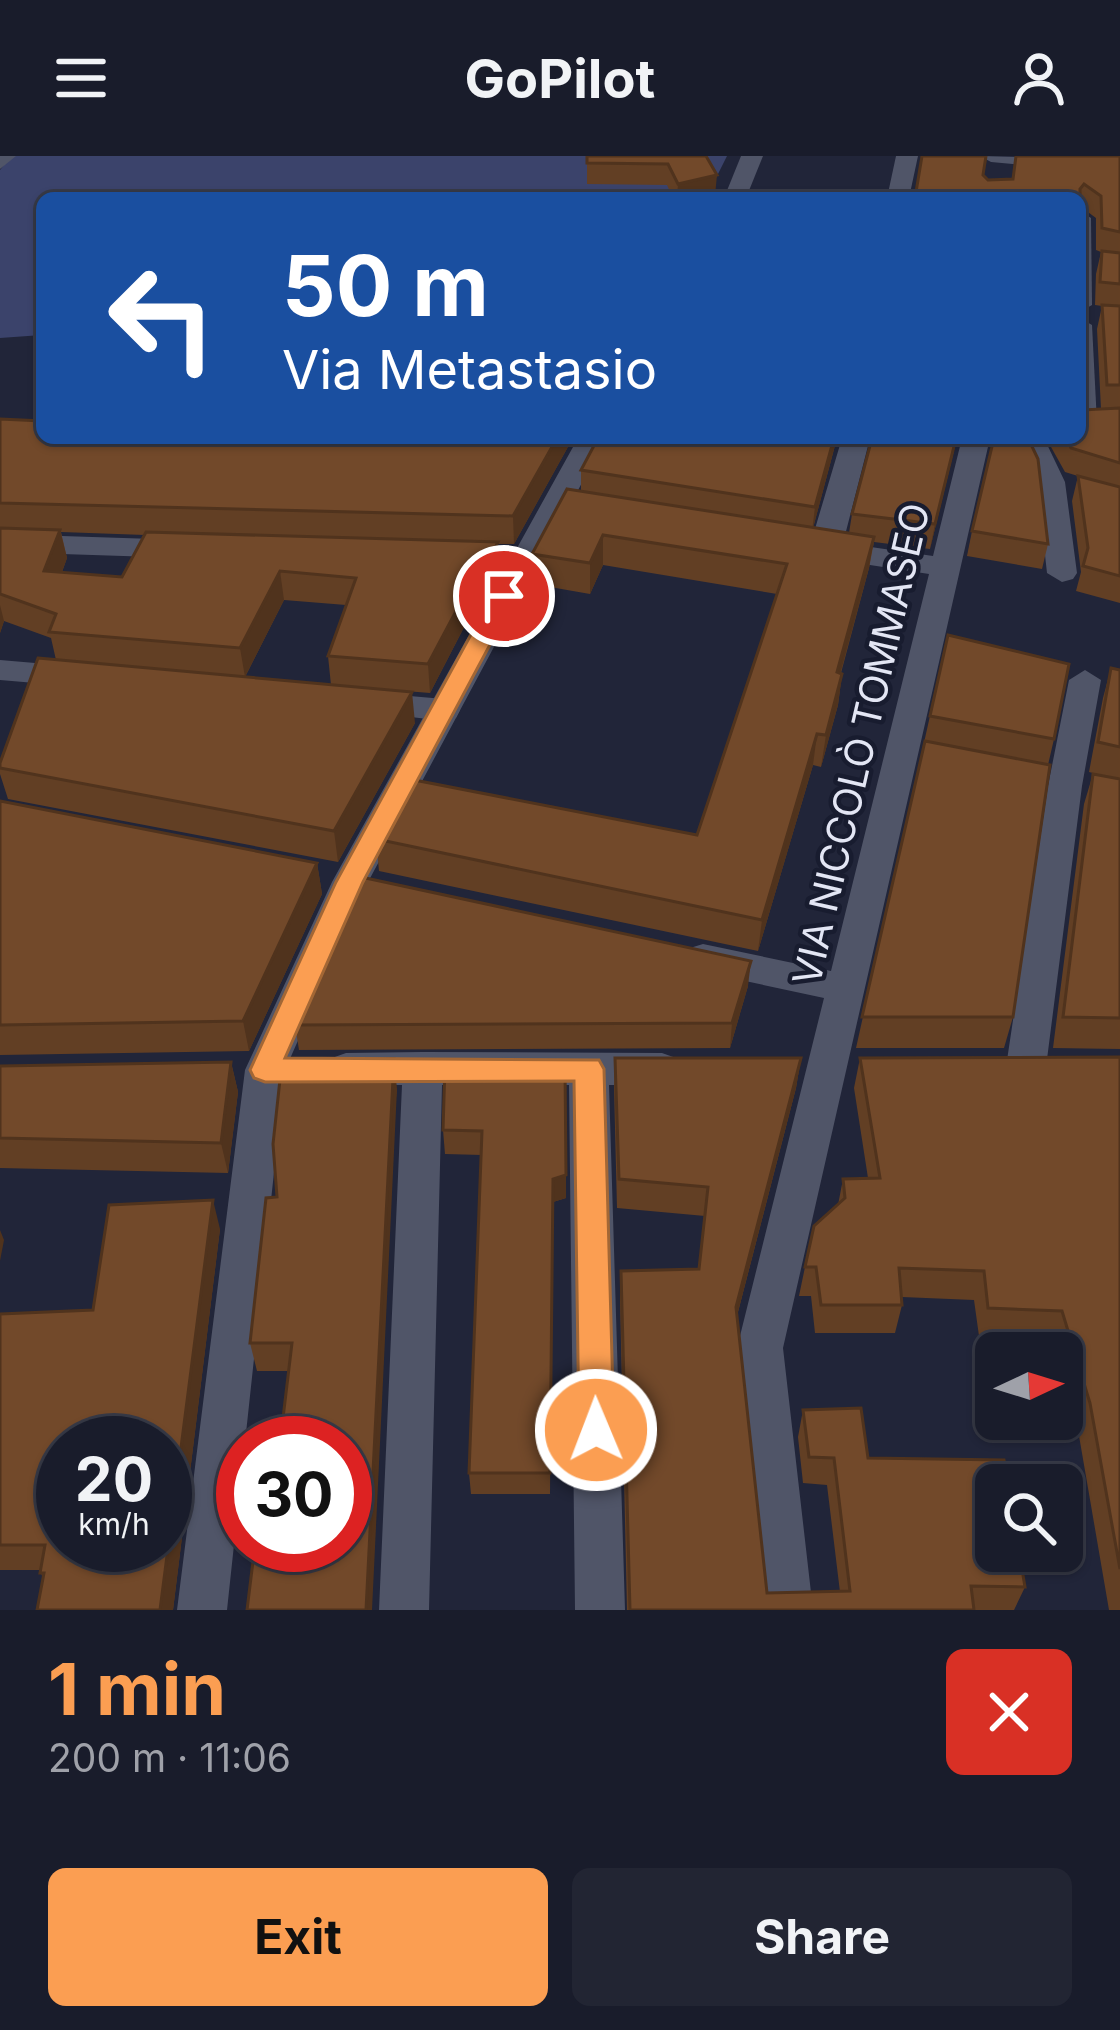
<!DOCTYPE html>
<meta charset="utf-8">
<style>
:root{--surface:#191c2b;--page:#222533;--text:#f1f3f6;--muted:#9fa1a9;--line:#373a47;--accent:#fb9e52}
body{margin:0;font-family:Inter,sans-serif;background:var(--page);color:var(--text);height:100vh;display:flex;flex-direction:column;font-size:45px;white-space:nowrap}
*{box-sizing:border-box;margin:0}
p{font-size:39px;color:var(--muted)}
.icon{flex:none;width:66px;height:66px;fill:none;stroke:currentColor;stroke-width:2;stroke-linecap:round;stroke-linejoin:round}
.map{position:relative;height:1454px;overflow:hidden}
.sheet{display:flex;flex-direction:column;background:var(--surface);flex:1}
.sheet>*{flex:none}
.guide{position:absolute;left:36px;top:36px;width:1050px;height:252px;border-radius:18px;box-shadow:0 3px 9px #0004,0 0 0 3px var(--line);background:#1a4fa0;color:#fff;overflow:hidden}
.needle{width:78px;rotate:86deg}
.buttons{position:absolute;left:975px;top:1176px;display:grid;gap:24px}
.buttons a{display:grid;place-items:center;width:108px;height:108px;border-radius:18px;background:var(--surface);box-shadow:0 3px 9px #0004,0 0 0 3px var(--line);font-size:60px}
.speed{position:absolute;left:36px;top:1260px;display:flex;gap:24px;font-size:60px;font-weight:700;text-align:center}
.speed>*{display:grid;place-content:center;width:156px;height:156px;border-radius:50%;background:var(--surface);box-shadow:0 3px 9px #0004,0 0 0 3px var(--line);line-height:1}
.speed small{font-size:30px;font-weight:400}
.speed .limit{border:18px solid #d22;background:#fff;color:#111}
.pin{position:absolute;display:grid;place-items:center;width:102px;height:102px;color:#fff;margin:-51px;border:6px solid #fff;border-radius:50%;box-shadow:0 3px 12px #0007}
.me{position:absolute;width:132px;margin:-66px;rotate:359deg;stroke-linejoin:round;filter:drop-shadow(0 0 9px #0008)}
.turn{display:flex;align-items:center;gap:42px;height:252px;padding:0 48px;font-size:54px}
.turn .icon{width:156px;height:156px;stroke-width:2.5}
.turn b{display:block;font-size:84px;line-height:102px}
.round{display:grid;place-items:center;flex:none;width:126px;height:126px;border-radius:18px;background:var(--page)}
.head{display:flex;align-items:center;justify-content:space-between;height:204px;padding:0 48px}
h1{font-size:72px;font-weight:700;line-height:90px;color:var(--accent)}
.action{display:flex;gap:24px;margin-top:auto;padding:24px 48px}
.action a{flex:1;height:138px;border-radius:18px;background:var(--accent);color:#111;font-size:48px;font-weight:700;line-height:138px;text-align:center}
.action a+a{background:var(--page);color:var(--text)}
header{display:flex;justify-content:space-between;align-items:center;height:156px;padding:0 48px;background:var(--surface);font-size:54px;font-weight:700}
.map>svg:first-child{display:block}
.green{fill:#3b436b}
.lines{fill:none;stroke-linecap:round;stroke-linejoin:round}
.minor{fill:#505568;fill-rule:evenodd}
.tertiary{fill:#505568;fill-rule:evenodd}
.wall{fill:#623f24;fill-rule:evenodd}
.shaded-wall{fill:#50331d}
.building{fill:#72492a;stroke:#50331d;stroke-width:3;fill-rule:evenodd}
.route{fill:#fb9e52;stroke:#a36735;stroke-width:3}
.labels{text-anchor:middle;stroke-width:9;stroke-linejoin:round;paint-order:stroke}
.street-label{font-size:39px;fill:#e3e6f4;stroke:#181c2f}
</style>
<header><svg class="icon" aria-label="menu" viewBox="0 0 24 24"><path d="M4 6h16M4 12h16M4 18h16"/></svg>GoPilot<svg class="icon" aria-label="person" viewBox="0 0 24 24"><circle cx="12" cy="8" r="4"/><path d="M4 21q1-7 8-7t8 7"/></svg></header>
<div class="map">
<svg width="1120" height="1454" viewBox="0 0 1120 1454">
<rect width="100%" height="100%" fill="#212539"/>
<path class="green" d="M 11,0 L 727,0 L 706,42 L 42,42 L 42,179 L 0,182 L 0,14 Z"/>
<g class="lines">
<g class="minor">
<path d="M 0,0 L 16,0 L 0,13 Z"/>
<path d="M 896,0 L 918,0 L 909,42 L 887,42 Z"/>
<path d="M 980,0 L 1120,4 L 1120,18 L 991,6 Z"/>
<path d="M 1080,55 L 1091,62 L 1092,149 L 1080,156 Z"/>
<path d="M 1080,162 L 1092,169 L 1097,267 L 1084,275 L 1080,274 Z"/>
<path d="M 842,282 L 870,282 L 843,387 L 933,400 L 962,282 L 990,282 L 783,1192 L 813,1454 L 763,1454 L 737,1192 L 824,842 L 703,816 L 690,812 L 684,802 L 690,792 L 703,788 L 831,815 L 929,418 L 824,402 L 809,393 Z"/>
<path d="M 1016,282 L 1044,282 L 1065,326 L 1077,417 L 1073,423 L 1062,426 L 1047,417 L 1037,326 Z"/>
<path d="M 0,378 L 185,384 L 200,393 L 185,402 L 0,396 Z"/>
<path d="M 0,504 L 82,511 L 98,521 L 82,531 L 0,524 Z"/>
<path d="M 1085,514 L 1101,524 L 1082,630 L 1046,911 L 1040,922 L 1026,927 L 1012,922 L 1006,911 L 1048,630 L 1069,524 Z"/>
<path d="M 364,536 L 444,543 L 456,546 L 460,554 L 456,562 L 444,565 L 353,554 L 348,547 L 353,540 Z"/>
<path d="M 423,896 L 662,897 L 676,902 L 682,913 L 676,924 L 662,929 L 609,929 L 625,1454 L 575,1454 L 569,929 L 442,929 L 429,1454 L 379,1454 L 402,929 L 346,929 L 332,924 L 326,913 L 332,902 L 346,897 Z"/>
</g>
<g class="tertiary">
<path d="M 741,0 L 763,0 L 746,42 L 724,42 Z"/>
<path d="M 578,282 L 606,282 L 368,726 L 285,914 L 227,1454 L 177,1454 L 245,914 L 332,726 Z"/>
</g>
</g>
<g class="wall">
<path d="M 587,0 L 706,0 L 715,40 L 706,42 L 673,42 L 667,29 L 587,28 Z"/>
<path d="M 1016,0 L 1120,0 L 1120,447 L 1076,435 L 1081,416 L 1072,345 L 1078,320 L 1081,321 L 1065,316 L 1046,282 L 1080,282 L 915,42 L 983,19 L 988,24 L 1012,23 ZM 1081,51 L 1096,62 L 1096,94 L 1101,96 L 1096,118 L 1095,149 L 1102,150 L 1097,173 L 1101,253 L 1083,254 Z"/>
<path d="M 0,263 L 42,282 L 569,282 L 569,289 L 514,388 L 498,388 L 499,415 L 495,422 L 490,421 L 430,537 L 331,529 L 328,500 L 346,449 L 284,444 L 245,521 L 415,567 L 338,706 L 8,643 L 0,618 L 0,607 L 56,504 L 51,482 L 4,465 L 0,477 ZM 61,376 L 145,379 L 122,421 L 62,416 L 67,402 Z"/>
<path d="M 837,282 L 813,372 L 849,377 L 852,358 L 957,282 L 930,393 L 874,386 L 869,412 L 841,517 L 842,518 L 838,549 L 821,611 L 813,609 L 758,795 L 379,715 L 376,683 L 697,679 L 777,438 L 603,409 L 590,438 L 533,428 L 532,398 L 581,336 L 581,314 Z"/>
<path d="M 972,375 L 1048,388 L 1042,413 L 967,400 Z"/>
<path d="M 948,479 L 1054,583 L 1048,609 L 1013,861 L 1004,892 L 856,892 Z"/>
<path d="M 1111,512 L 1120,514 L 1120,893 L 1053,892 L 1084,648 L 1093,618 L 1108,621 L 1089,616 L 1103,542 Z"/>
<path d="M 0,645 L 317,707 L 322,738 L 249,895 L 0,899 Z"/>
<path d="M 748,830 L 730,892 L 299,894 L 295,869 Z"/>
<path d="M 1120,901 L 1120,1454 L 1109,1454 L 1078,1274 L 1062,1221 L 1062,1197 L 1055,1197 L 1051,1183 L 979,1180 L 974,1144 L 902,1141 L 902,1149 L 895,1177 L 815,1177 L 811,1140 L 799,1140 L 805,1111 L 838,1049 L 843,1023 L 868,1022 L 854,932 L 860,902 Z"/>
<path d="M 615,902 L 801,902 L 796,932 L 737,1160 L 767,1437 L 840,1436 L 827,1329 L 803,1327 L 798,1281 L 803,1254 L 868,1302 L 1025,1431 L 1014,1454 L 627,1454 L 620,1144 L 621,1115 L 699,1113 L 705,1060 L 617,1052 L 614,932 Z"/>
<path d="M 231,906 L 238,936 L 228,1017 L 0,1012 L 0,910 Z"/>
<path d="M 445,909 L 566,1042 L 553,1046 L 550,1338 L 471,1338 L 469,1317 L 482,999 L 445,998 L 443,974 Z"/>
<path d="M 397,933 L 345,1389 L 288,1215 L 257,1215 L 250,1187 L 277,1041 Z"/>
<path d="M 220,1073 L 173,1454 L 37,1454 L 43,1423 L 40,1414 L 0,1414 L 0,1158 L 93,1154 Z"/>
</g>
<g class="shaded-wall">
<path d="M 717,19 L 715,40 L 706,42 L 677,42 L 678,28 Z"/>
<path d="M 557,282 L 569,282 L 569,289 L 514,388 L 513,360 Z"/>
<path d="M 834,282 L 837,282 L 812,376 L 815,351 Z"/>
<path d="M 956,282 L 957,282 L 930,393 L 935,368 Z"/>
<path d="M 60,374 L 67,402 L 52,443 L 44,415 Z"/>
<path d="M 603,379 L 603,409 L 590,438 L 590,407 Z"/>
<path d="M 874,381 L 869,412 L 832,548 L 837,516 Z"/>
<path d="M 498,386 L 499,415 L 495,422 L 494,394 Z"/>
<path d="M 489,393 L 490,421 L 430,537 L 428,508 Z"/>
<path d="M 280,415 L 284,444 L 245,521 L 240,492 Z"/>
<path d="M 0,449 L 4,465 L 0,477 Z"/>
<path d="M 842,518 L 838,549 L 821,611 L 826,579 Z"/>
<path d="M 412,536 L 415,567 L 338,706 L 334,675 Z"/>
<path d="M 817,578 L 813,609 L 758,795 L 762,764 Z"/>
<path d="M 317,707 L 322,738 L 249,895 L 243,865 Z"/>
<path d="M 751,805 L 748,830 L 730,892 L 732,867 Z"/>
<path d="M 801,902 L 796,932 L 732,1179 L 736,1151 Z"/>
<path d="M 394,903 L 397,933 L 372,1454 L 366,1454 Z"/>
<path d="M 231,906 L 238,936 L 228,1017 L 221,987 Z"/>
<path d="M 566,1019 L 566,1042 L 553,1046 L 550,1338 L 553,1023 Z"/>
<path d="M 213,1044 L 220,1073 L 173,1454 L 160,1454 Z"/>
<path d="M 0,1074 L 4,1084 L 0,1105 Z"/>
</g>
<g class="building">
<path d="M 587,0 L 706,0 L 717,19 L 678,28 L 668,8 L 587,7 Z"/>
<path d="M 922,0 L 986,0 L 983,19 L 988,24 L 1013,23 L 1016,0 L 1120,0 L 1120,76 L 1102,72 L 1101,40 L 1084,28 L 1080,33 L 1083,254 L 1120,252 L 1120,307 L 1071,292 L 1066,282 L 1080,282 L 1080,42 L 915,42 Z"/>
<path d="M 1102,95 L 1120,97 L 1120,128 L 1100,126 Z"/>
<path d="M 1102,149 L 1120,150 L 1120,229 L 1107,229 Z"/>
<path d="M 0,263 L 42,265 L 42,282 L 557,282 L 513,360 L 0,347 Z"/>
<path d="M 598,282 L 834,282 L 815,351 L 581,314 Z"/>
<path d="M 872,282 L 956,282 L 935,368 L 852,358 Z"/>
<path d="M 994,282 L 1028,282 L 1038,303 L 1048,388 L 972,375 Z"/>
<path d="M 1078,320 L 1120,331 L 1120,420 L 1083,410 L 1088,392 Z"/>
<path d="M 567,333 L 874,381 L 837,516 L 842,518 L 826,579 L 817,578 L 762,764 L 376,683 L 409,623 L 697,679 L 787,408 L 603,379 L 590,407 L 532,398 Z"/>
<path d="M 0,372 L 60,374 L 44,415 L 122,421 L 146,376 L 498,386 L 494,394 L 489,393 L 428,508 L 328,500 L 356,422 L 280,415 L 240,492 L 49,476 L 56,458 L 0,438 Z"/>
<path d="M 948,479 L 1069,508 L 1054,583 L 930,560 Z"/>
<path d="M 38,502 L 412,536 L 334,675 L 0,612 L 0,607 Z"/>
<path d="M 1111,512 L 1120,514 L 1120,591 L 1098,586 Z"/>
<path d="M 925,585 L 1050,609 L 1013,861 L 862,861 Z"/>
<path d="M 1093,618 L 1120,623 L 1120,862 L 1063,861 Z"/>
<path d="M 0,645 L 317,707 L 243,865 L 0,869 Z"/>
<path d="M 361,721 L 751,805 L 732,867 L 295,869 Z"/>
<path d="M 1120,901 L 1120,1413 L 1090,1247 L 1062,1155 L 988,1152 L 984,1115 L 899,1112 L 902,1149 L 821,1149 L 816,1111 L 805,1111 L 814,1070 L 845,1042 L 843,1023 L 880,1022 L 860,902 Z"/>
<path d="M 615,902 L 801,902 L 736,1151 L 767,1437 L 850,1435 L 834,1302 L 809,1301 L 803,1254 L 861,1252 L 868,1302 L 1004,1304 L 1008,1329 L 996,1329 L 996,1395 L 1019,1395 L 1025,1431 L 971,1430 L 974,1454 L 630,1454 L 621,1115 L 699,1113 L 708,1031 L 619,1023 Z"/>
<path d="M 394,903 L 366,1454 L 247,1454 L 255,1389 L 345,1389 L 345,1287 L 280,1287 L 292,1187 L 250,1187 L 266,1042 L 277,1041 L 273,988 L 282,905 Z"/>
<path d="M 231,906 L 221,987 L 0,982 L 0,910 Z"/>
<path d="M 445,909 L 565,909 L 566,1019 L 553,1023 L 550,1317 L 469,1317 L 482,975 L 443,974 Z"/>
<path d="M 213,1044 L 160,1454 L 37,1454 L 44,1417 L 40,1417 L 45,1389 L 0,1389 L 0,1158 L 93,1154 L 109,1049 ZM 63,1287 L 165,1287 L 165,1389 L 63,1389 Z"/>
</g>
<path class="route" d="M 504,433 L 516,440 L 363,726 L 285,902 L 599,904 L 604,913 L 614,1274 L 609,1285 L 596,1290 L 584,1285 L 579,1274 L 574,925 L 265,926 L 254,922 L 250,914 L 336,726 L 492,440 Z"/>
<g class="labels">
<g class="street-label">
<text transform="translate(861 588) rotate(-77)" y="14">VIA NICCOLÒ TOMMASEO</text>
</g>
</g>
</svg>
<div class="buttons">
<a><svg class="needle" viewBox="-14 -14 28 28"><path d="M0-13l5 13h-10z" fill="#e53935"/><path d="M0 13l5-13h-10z" fill="#9fa1a9"/></svg></a>
<a><svg class="icon" aria-label="search" viewBox="0 0 24 24"><circle cx="10" cy="10" r="6"/><path d="M15 15l6 6"/></svg></a>
</div>
<div class="speed"><div>20<small>km/h</small></div><div class="limit">30</div></div>
<div class="pin" style="left:504px;top:440px;background:#d93025"><svg class="icon" aria-label="arrive" viewBox="0 0 24 24"><path d="M6 21V4h12l-3 4 3 4H6"/></svg></div>
<svg class="me" style="left:596px;top:1274px" viewBox="-20 -20 40 40"><circle r="17" fill="#fb9e52" stroke="#fff" stroke-width="3"/><path d="M0-11L8 9 0 5-8 9z" fill="#fff"/></svg>
<div class="guide">
<div class="turn"><svg class="icon" aria-label="left" viewBox="0 0 24 24"><path d="M17 20v-9H6M10 6l-5 5 5 5"/></svg><div><b>50 m</b>Via Metastasio</div></div>
</div>
</div>
<section class="sheet">
<div class="head"><div><h1>1 min</h1><p>200 m · 11:06</p></div><a class="round" style="background:#d93025;color:#fff"><svg class="icon" aria-label="close" viewBox="0 0 24 24"><path d="M6 6l12 12M18 6L6 18"/></svg></a></div>
<div class="action"><a>Exit</a><a>Share</a></div>
</section>
